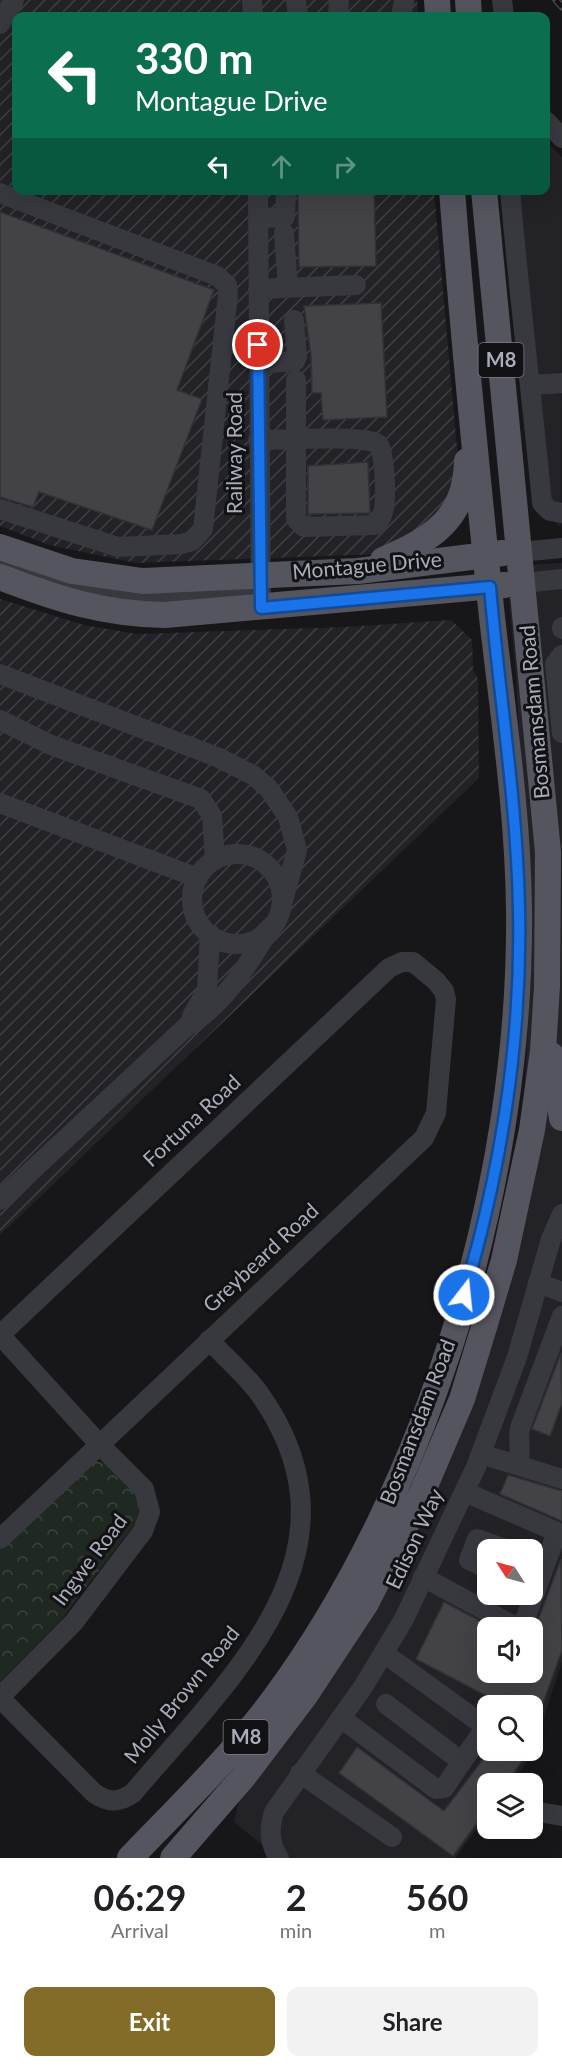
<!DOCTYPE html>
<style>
:root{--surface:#fff;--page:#f2f2f2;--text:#202124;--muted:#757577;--accent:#836b28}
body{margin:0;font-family:Lato,sans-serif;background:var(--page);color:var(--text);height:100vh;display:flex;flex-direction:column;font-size:22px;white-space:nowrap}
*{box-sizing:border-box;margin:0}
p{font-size:20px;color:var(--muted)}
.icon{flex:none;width:33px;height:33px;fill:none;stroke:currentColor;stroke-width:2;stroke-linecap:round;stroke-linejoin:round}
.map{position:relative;height:1858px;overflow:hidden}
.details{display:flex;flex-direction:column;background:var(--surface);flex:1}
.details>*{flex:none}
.guide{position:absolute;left:12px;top:12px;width:538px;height:183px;border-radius:12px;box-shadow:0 6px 24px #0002;background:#0b6e4f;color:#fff;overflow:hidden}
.needle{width:39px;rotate:306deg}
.buttons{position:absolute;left:477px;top:1539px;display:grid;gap:12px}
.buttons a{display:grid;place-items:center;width:66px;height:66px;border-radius:12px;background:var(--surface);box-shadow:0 6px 24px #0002;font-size:30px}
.pin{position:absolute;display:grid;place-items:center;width:51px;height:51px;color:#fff;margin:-26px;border:3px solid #fff;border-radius:50%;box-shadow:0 2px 6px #0007}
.me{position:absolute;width:66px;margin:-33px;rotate:16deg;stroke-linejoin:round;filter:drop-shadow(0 0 4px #0008)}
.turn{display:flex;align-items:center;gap:21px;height:126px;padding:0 24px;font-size:27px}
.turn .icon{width:78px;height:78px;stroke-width:2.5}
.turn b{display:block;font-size:42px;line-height:51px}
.lanes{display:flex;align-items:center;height:57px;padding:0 24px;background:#0003;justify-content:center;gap:30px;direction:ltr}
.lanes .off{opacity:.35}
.eta{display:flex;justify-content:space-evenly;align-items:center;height:102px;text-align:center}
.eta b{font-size:36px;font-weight:700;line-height:42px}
.button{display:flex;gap:12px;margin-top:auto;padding:12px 24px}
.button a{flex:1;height:69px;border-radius:12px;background:var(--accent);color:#fff;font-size:24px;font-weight:700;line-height:69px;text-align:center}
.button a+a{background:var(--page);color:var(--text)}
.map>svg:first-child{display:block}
.built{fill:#232327;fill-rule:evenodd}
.industrial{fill:url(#industrial-furrows)}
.forest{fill:url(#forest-crowns)}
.building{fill:#424247;stroke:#323136;stroke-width:1.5}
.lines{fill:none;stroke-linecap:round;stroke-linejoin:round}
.minor{stroke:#38393f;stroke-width:20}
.major{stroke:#54555e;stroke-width:26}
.rail-casing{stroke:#4b4d54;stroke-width:7}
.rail{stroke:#121215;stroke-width:4.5;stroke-dasharray:14;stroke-linecap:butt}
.route-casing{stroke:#114b97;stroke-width:15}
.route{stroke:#1a73e8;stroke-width:10}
.labels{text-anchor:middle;stroke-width:6;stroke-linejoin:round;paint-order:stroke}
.shield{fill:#121215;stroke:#7c7e88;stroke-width:1.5}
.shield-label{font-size:20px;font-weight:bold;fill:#a9adba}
.street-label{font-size:21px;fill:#a9adba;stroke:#121215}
</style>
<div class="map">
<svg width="562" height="1858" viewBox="0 0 562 1858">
<defs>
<pattern id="industrial-furrows" width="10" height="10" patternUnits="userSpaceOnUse" patternTransform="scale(1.5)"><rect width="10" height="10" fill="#232327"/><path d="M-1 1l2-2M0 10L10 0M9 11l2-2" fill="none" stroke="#404044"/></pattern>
<pattern id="forest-crowns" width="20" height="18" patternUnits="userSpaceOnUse" patternTransform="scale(1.5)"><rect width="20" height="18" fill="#1f2821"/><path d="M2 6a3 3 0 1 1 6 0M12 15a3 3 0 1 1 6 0" fill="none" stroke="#3d443f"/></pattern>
</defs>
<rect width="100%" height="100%" fill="#17171a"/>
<g class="built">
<path d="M 546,142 L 562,157 L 561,537 L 561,527 L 533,505 L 504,191 L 546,190 Z"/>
<path d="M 562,563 L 562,1662 L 531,1757 L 511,1783 L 488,1784 L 487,1815 L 455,1858 L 278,1858 L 234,1822 L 245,1775 L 367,1605 L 477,1327 L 523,1118 L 532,954 L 516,676 L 506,566 ZM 488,1550 L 532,1550 L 532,1594 L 488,1594 ZM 488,1628 L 532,1628 L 532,1672 L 488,1672 ZM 488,1706 L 532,1706 L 532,1750 L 488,1750 Z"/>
</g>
<g class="industrial">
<path d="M 0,0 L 417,0 L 418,16 L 16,16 L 16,190 L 434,191 L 458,459 L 445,514 L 379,554 L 136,563 L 49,545 L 0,526 Z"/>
<path d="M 0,599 L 84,625 L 137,634 L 346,627 L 451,620 L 472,640 L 473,669 L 478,679 L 479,778 L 0,1235 Z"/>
</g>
<path class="forest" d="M 93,1461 C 123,1464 144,1489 138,1520 L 60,1621 L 0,1682 L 0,1549 Z"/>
<g class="building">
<path d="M 298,190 L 374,190 L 376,266 L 299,267 Z"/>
<path d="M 0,212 L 214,290 L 177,390 L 202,399 L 152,530 L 39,492 L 33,507 L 0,497 Z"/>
<path d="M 381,303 L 387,417 L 323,420 L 321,393 L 312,393 L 311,355 L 304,306 Z"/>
<path d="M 368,462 L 370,513 L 308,514 L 308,466 Z"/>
<path d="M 561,1353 L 562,1403 L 550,1436 L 532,1429 Z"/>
<path d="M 508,1475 L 562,1491 L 562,1521 L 500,1494 Z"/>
<path d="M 561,1559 L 562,1650 L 542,1706 L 506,1706 L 416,1659 L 444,1602 L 488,1625 L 488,1672 L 532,1672 L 532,1636 Z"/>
<path d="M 357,1747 L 444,1811 L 490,1750 L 526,1750 L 522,1761 L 506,1784 L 488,1784 L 488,1808 L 453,1856 L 339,1773 Z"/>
</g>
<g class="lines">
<g class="minor">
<path d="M 252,0 L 253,16"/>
<path d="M 296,0 L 298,16"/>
<path d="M 502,0 L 504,16"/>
<path d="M 338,16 L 339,0"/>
<path d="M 401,16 L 404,0"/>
<path d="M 0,24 L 14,0"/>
<path d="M 546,121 L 562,138"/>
<path d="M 258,190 L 261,608"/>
<path d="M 510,190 C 519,295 532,398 542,503 L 550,511 L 562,513"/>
<path d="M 0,193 L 217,276 L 227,285 L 228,294 L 203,529 L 192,541 L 182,544 L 118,547 L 0,509"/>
<path d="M 258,218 L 285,217 L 286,190"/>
<path d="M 284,233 L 288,288"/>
<path d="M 258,289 L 356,285"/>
<path d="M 258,364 L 295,361 L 297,357 L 294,320"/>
<path d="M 531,385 L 562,383"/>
<path d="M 258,440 C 276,440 371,434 379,445 C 383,449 385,479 385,486 C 385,500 386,516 375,525 L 304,527 L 296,519 L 296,380"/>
<path d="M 520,552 L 562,548"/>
<path d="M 0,561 L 77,589 L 106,598 L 134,601 L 201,599 L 233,594 L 260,575"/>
<path d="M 523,583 L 562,579"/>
<path d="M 562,627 L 562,629"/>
<path d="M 562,655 L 555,664 L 562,733"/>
<path d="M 0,674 L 217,757 L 253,775 L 269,789 L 288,817 L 297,850 L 281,908"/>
<path d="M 0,720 L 51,745 L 201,799 L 212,816 L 215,860"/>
<path d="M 0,803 L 198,878"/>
<circle cx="237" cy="899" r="45"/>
<path d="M 192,1016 L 207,990 L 210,934"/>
<path d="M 0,1200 L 186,1027 C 224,1005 247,966 269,930"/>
<path d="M 538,1283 L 562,1292"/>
<path d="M 0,1335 L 389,968 L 402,962 L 413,962 L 436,981 L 444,991 L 446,999 L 436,1113 L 424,1138 L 0,1539"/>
<path d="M 0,1335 L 99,1444 L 144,1489 L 150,1512 L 143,1531 L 74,1622 L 0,1697"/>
<path d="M 481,1454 L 562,1479"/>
<path d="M 517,1464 C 523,1451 517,1441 520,1428 L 562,1316"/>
<path d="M 488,1569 L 469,1560 L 477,1539 L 508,1550"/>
<path d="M 423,1577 L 516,1627 L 523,1625 L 557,1532 L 465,1492"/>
<path d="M 0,1698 L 94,1793 C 108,1803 119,1803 133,1793 C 231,1677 372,1552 259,1393 C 245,1374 225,1357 209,1340"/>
<path d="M 386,1704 L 462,1762"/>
<path d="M 341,1718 L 436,1789 L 444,1788 L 483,1731 L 483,1725 L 385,1654"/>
<path d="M 300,1773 L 392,1837"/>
<path d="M 532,1811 L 562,1816"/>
<path d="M 279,1858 C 269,1843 269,1829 274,1812 L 363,1687 L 404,1619 L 476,1467 L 517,1357 L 551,1239 L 562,1214"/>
</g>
<g class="major">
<path d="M 437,0 L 438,16"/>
<path d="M 468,0 L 469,16"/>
<path d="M 0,547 L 72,571 L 143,581 L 358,571 L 503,553"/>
<path d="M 383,560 C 431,540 466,519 467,461"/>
<path d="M 0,577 C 57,599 103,614 165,615 L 505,585"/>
<path d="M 551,1055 L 562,1118"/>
<path d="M 130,1858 C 180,1806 231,1757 274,1699 C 432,1485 522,1176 519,910 C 518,812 503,715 492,617 C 477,475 463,333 452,190"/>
<path d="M 173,1858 L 244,1776 L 304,1697 L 366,1603 L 422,1493 L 462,1399 L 485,1324 L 504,1260 L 532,1130 L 543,1051 L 547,986 L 548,852 L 484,190"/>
</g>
<defs>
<path id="rail" d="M 556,0 L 562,7"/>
</defs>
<use href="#rail" class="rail-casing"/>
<use href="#rail" class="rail"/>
</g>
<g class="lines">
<defs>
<path id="route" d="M 258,345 L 261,608 L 490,587 C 499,695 517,801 519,909 C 522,1040 501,1170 464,1295"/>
</defs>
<use href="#route" class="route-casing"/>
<use href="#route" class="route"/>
</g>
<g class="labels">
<g class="shield">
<rect x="478.5" y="343" width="45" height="34" rx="4.5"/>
<rect x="223.5" y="1720" width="45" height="34" rx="4.5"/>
</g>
<g class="shield-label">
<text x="501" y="367">M8</text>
<text x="246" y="1744">M8</text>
</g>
<g class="street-label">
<text transform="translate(235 453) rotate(-90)" y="7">Railway Road</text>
<text transform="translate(367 566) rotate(-5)" y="7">Montague Drive</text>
<text transform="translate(535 712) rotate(-95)" y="7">Bosmansdam Road</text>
<text transform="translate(192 1121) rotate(-43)" y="7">Fortuna Road</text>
<text transform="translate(261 1258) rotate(-43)" y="7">Greybeard Road</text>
<text transform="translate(418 1422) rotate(-69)" y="7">Bosmansdam Road</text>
<text transform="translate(415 1539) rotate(-65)" y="7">Edison Way</text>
<text transform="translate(90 1560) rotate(-53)" y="7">Ingwe Road</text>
<text transform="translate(182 1695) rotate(-51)" y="7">Molly Brown Road</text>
</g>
</g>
</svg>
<div class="buttons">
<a><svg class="needle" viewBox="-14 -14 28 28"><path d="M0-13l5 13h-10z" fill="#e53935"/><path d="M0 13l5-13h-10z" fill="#757577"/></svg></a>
<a><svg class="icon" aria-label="sound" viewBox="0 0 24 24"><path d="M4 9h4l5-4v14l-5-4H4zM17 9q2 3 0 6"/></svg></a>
<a><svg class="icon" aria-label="search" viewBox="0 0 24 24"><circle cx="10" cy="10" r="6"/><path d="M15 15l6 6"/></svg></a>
<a><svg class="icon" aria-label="layers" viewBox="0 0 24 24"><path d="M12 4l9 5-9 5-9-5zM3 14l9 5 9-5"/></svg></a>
</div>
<div class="pin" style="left:258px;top:345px;background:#d93025"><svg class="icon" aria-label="arrive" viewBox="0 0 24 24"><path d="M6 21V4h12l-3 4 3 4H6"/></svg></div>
<svg class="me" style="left:464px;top:1295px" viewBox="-20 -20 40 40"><circle r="17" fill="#1a73e8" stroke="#fff" stroke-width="3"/><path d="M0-11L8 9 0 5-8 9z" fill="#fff"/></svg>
<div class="guide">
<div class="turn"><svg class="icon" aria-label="left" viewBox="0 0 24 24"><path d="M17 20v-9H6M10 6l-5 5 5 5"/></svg><div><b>330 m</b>Montague Drive</div></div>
<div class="lanes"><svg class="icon" aria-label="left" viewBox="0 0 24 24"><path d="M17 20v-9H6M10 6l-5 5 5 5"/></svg><svg class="icon off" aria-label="ahead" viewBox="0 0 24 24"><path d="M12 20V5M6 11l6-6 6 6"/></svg><svg class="icon off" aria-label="right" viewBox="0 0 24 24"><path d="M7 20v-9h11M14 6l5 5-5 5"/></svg></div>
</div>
</div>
<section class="details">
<div class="eta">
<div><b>06:29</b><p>Arrival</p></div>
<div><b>2</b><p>min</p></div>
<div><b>560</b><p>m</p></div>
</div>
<div class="button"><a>Exit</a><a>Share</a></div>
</section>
